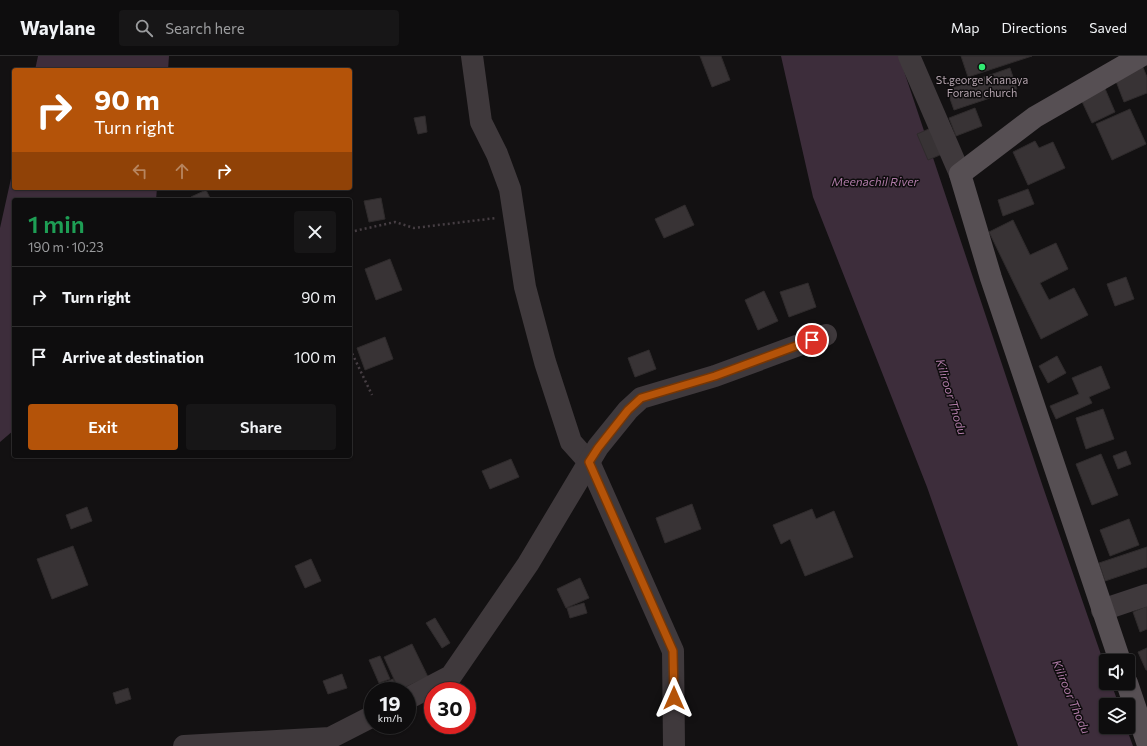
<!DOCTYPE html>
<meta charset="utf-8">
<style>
:root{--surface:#0e0d0e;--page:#171617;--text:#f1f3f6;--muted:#9b9c9e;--line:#2e2d2e;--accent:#b45309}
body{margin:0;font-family:Commissioner,sans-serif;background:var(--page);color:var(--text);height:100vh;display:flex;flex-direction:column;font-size:15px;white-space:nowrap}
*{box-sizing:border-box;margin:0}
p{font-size:13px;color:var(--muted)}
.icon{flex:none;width:22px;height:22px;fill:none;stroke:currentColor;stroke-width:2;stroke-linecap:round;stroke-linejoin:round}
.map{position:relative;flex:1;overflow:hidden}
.drawer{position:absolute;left:12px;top:142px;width:340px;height:260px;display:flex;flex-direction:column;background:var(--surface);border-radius:4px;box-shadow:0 1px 3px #0004,0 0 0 1px var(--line)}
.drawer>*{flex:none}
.top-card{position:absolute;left:12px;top:12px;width:340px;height:122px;border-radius:4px;box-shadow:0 1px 3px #0004,0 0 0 1px var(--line);background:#b45309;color:#fff;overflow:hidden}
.tools{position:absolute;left:1099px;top:598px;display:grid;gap:8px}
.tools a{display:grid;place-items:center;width:36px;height:36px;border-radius:4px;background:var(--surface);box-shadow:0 1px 3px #0004,0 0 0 1px var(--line);font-size:20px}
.speed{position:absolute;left:364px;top:626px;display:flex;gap:8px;font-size:20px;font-weight:700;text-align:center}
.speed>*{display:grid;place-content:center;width:52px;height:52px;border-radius:50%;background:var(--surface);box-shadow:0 1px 3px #0004,0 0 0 1px var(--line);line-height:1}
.speed small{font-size:10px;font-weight:400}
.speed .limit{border:6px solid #d22;background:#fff;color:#111}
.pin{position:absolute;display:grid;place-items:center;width:34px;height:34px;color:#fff;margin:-17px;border:2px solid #fff;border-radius:50%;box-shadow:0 1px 4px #0007}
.me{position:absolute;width:44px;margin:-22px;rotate:0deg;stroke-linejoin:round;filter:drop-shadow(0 0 3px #0008)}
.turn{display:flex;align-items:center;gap:14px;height:84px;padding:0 16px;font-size:18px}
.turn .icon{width:52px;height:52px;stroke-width:2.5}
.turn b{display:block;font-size:28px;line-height:34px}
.lanes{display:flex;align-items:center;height:38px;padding:0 16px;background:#0003;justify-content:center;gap:20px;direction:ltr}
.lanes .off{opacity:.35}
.round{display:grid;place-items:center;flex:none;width:42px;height:42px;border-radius:4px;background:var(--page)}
.headline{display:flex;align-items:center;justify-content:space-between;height:68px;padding:0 16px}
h1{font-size:24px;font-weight:600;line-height:30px;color:#1e9e55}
.button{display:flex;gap:8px;margin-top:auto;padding:8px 16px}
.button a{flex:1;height:46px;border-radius:4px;background:var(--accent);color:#fff;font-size:16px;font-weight:600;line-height:46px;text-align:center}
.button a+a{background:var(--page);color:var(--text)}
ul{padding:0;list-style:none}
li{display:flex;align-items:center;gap:12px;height:60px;padding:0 16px;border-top:1px solid var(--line)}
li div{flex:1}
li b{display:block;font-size:15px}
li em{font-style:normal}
header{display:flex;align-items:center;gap:24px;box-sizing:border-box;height:56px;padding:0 20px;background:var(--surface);border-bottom:1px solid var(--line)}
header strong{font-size:19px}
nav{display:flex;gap:22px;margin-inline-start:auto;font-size:14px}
.search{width:280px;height:36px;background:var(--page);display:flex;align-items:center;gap:10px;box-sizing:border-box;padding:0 14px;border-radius:4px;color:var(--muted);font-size:15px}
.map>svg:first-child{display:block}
.water{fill:#3d2d3b}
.building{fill:#383335;stroke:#2f2b2c}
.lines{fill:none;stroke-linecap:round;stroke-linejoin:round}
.path{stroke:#463e43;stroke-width:2.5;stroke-dasharray:2 3;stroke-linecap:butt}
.minor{stroke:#3f393c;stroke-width:22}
.major{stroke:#564f53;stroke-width:22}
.route-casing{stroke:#753606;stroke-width:10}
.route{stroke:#b45309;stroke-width:7}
.poi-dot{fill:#31eb72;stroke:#0e0c0d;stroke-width:1.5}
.labels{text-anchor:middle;stroke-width:3;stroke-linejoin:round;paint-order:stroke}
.poi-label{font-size:11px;fill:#b3a3ad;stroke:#0e0c0d}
.water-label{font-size:12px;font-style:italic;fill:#ae7aa6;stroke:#0e0c0d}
</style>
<header>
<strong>Waylane</strong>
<div class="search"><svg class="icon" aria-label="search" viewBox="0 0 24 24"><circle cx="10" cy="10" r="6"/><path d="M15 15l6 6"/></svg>Search here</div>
<nav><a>Map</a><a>Directions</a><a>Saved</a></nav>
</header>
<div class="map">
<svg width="1147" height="690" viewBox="0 0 1147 690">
<rect width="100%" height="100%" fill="#131112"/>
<g class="water">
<path d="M 38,0 L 169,0 L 168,14 L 35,14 Z"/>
<path d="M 781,0 L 899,0 L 1043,431 L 1106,613 L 1106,627 L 1111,627 L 1119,649 L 1106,649 L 1106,671 L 1126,671 L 1133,690 L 1018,690 L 927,431 L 813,141 Z"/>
<path d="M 14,109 L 14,132 L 157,132 L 156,144 L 14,144 L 14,374 L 0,386 L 0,172 Z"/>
</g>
<g class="building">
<path d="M 700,0 L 721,0 L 730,24 L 712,31 Z"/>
<path d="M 961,0 L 1032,0 L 968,21 Z"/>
<path d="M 1142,9 L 1147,21 L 1147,37 L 1124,46 L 1114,20 Z"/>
<path d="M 1010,12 L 1017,33 L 954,54 L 947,34 Z"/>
<path d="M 1103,28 L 1115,56 L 1092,67 L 1079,39 Z"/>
<path d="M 975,52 L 982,70 L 956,80 L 949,62 Z"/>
<path d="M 1130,53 L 1146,88 L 1112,104 L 1096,68 Z"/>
<path d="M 425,60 L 427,76 L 418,78 L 414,62 Z"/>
<path d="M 936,70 L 947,96 L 928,104 L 917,78 Z"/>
<path d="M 1035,85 L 1039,92 L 1053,86 L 1065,112 L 1028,129 L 1013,96 Z"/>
<path d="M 1028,133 L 1034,148 L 1003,160 L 998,144 Z"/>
<path d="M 206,134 L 211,144 L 193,144 L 191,141 Z"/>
<path d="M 381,142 L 385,163 L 369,166 L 364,145 Z"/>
<path d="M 685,149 L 694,169 L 664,182 L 655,163 Z"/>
<path d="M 1013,164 L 1030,199 L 1056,187 L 1068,213 L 1040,227 L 1049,244 L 1074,232 L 1088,259 L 1041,283 L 989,176 Z"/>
<path d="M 390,203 L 402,234 L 376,244 L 365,213 Z"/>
<path d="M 1126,221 L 1134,243 L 1115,250 L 1107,228 Z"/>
<path d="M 808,227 L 816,251 L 789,261 L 780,236 Z"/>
<path d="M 764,235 L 778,265 L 758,274 L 745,244 Z"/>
<path d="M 385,281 L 393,303 L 365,314 L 357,292 Z"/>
<path d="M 649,294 L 656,313 L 635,321 L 628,302 Z"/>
<path d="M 1057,300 L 1066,317 L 1048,327 L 1039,310 Z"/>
<path d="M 1101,310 L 1110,332 L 1089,341 L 1092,347 L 1056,363 L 1050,350 L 1079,338 L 1072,322 Z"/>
<path d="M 1103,353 L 1114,383 L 1086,393 L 1076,362 Z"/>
<path d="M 1126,395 L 1131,408 L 1118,413 L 1113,400 Z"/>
<path d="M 1101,398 L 1118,439 L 1092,449 L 1076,408 Z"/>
<path d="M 511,403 L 519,421 L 490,433 L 482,415 Z"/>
<path d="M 692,448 L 701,473 L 665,487 L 656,462 Z"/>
<path d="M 87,451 L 92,465 L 71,473 L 66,459 Z"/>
<path d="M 812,453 L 816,463 L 834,455 L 853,501 L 805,520 L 790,483 L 781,488 L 773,469 Z"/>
<path d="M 1129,463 L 1139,489 L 1110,500 L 1100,474 Z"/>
<path d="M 73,490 L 88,529 L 52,543 L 37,503 Z"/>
<path d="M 1147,491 L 1147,511 L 1105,525 L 1099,507 Z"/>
<path d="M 311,503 L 321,525 L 305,532 L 295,510 Z"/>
<path d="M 580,522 L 589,542 L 566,552 L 557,533 Z"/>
<path d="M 584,547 L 587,557 L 570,562 L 567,552 Z"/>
<path d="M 1147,550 L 1147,573 L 1140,576 L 1133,556 Z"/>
<path d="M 435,562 L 450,587 L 442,592 L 426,567 Z"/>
<path d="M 412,588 L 428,621 L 399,634 L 384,601 Z"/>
<path d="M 1147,592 L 1147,614 L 1146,614 L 1138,596 Z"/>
<path d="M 380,600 L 390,623 L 379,627 L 369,604 Z"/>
<path d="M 342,618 L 347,632 L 328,638 L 323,625 Z"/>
<path d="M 393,623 L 398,635 L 384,635 L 381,628 Z"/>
<path d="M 128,632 L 131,643 L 116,648 L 113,637 Z"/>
</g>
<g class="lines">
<g class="path">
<path d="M 350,176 L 395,166 L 414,172 L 496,162"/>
<path d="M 350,293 L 372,339"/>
</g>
<g class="minor">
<path d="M 472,0 L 481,66 L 497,98 L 510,133 L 525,231 L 545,306 L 571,386 L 589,406 L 673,595 L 674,690"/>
<path d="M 909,0 L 960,118"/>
<path d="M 1102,554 L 1147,539"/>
<path d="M 407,643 L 451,620 L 528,508 L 598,391 L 628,354 L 641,342 L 715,320 L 826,279"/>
<path d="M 184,690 L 330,682 L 373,660"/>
</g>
<g class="major">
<path d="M 1120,605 L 991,222 L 960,118 L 1035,61 L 1141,0"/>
<path d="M 1127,627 L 1147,686"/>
</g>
</g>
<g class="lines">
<defs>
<path id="route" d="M 674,642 L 673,595 L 589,406 L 598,392 L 628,354 L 641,342 L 715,320 L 812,284"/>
</defs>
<use href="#route" class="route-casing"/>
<use href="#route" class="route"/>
</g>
<circle class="poi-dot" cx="982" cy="11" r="4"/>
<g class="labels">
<g class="poi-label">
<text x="982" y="28">St.george Knanaya<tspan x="982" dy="13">Forane church</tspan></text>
</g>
<g class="water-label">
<text x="875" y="130">Meenachil River</text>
<text transform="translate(951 341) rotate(73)" y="4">Kiliroor Thodu</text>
<text transform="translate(1071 641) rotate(67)" y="4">Kiliroor Thodu</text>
</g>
</g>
</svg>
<div class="tools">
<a><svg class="icon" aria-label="sound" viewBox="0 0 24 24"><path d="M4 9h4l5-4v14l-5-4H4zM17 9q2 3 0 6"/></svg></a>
<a><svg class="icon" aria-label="layers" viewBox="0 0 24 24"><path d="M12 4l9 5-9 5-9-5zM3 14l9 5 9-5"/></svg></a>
</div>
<div class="speed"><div>19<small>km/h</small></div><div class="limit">30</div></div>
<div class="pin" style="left:812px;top:284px;background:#d93025"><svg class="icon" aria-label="arrive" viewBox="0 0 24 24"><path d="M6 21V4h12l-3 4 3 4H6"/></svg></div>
<svg class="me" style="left:674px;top:642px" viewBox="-20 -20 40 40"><path d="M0-17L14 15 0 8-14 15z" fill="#b45309" stroke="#fff" stroke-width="4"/></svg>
<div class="top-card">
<div class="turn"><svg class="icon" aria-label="right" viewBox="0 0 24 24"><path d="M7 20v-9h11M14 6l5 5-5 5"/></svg><div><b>90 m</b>Turn right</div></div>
<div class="lanes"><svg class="icon off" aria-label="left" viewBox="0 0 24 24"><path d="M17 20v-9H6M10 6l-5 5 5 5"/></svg><svg class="icon off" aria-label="ahead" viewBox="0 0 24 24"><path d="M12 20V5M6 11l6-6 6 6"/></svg><svg class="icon" aria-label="right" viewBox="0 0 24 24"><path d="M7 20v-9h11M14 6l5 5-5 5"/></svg></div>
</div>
<section class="drawer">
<div class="headline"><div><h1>1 min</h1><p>190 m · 10:23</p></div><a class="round"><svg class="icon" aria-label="close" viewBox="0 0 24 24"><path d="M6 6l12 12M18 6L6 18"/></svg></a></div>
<ul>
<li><svg class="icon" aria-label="right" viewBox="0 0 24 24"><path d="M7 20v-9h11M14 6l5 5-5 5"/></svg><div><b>Turn right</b></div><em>90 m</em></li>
<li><svg class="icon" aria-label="arrive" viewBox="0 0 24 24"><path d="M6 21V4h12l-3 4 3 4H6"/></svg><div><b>Arrive at destination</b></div><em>100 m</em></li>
</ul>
<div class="button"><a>Exit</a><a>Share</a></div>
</section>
</div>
